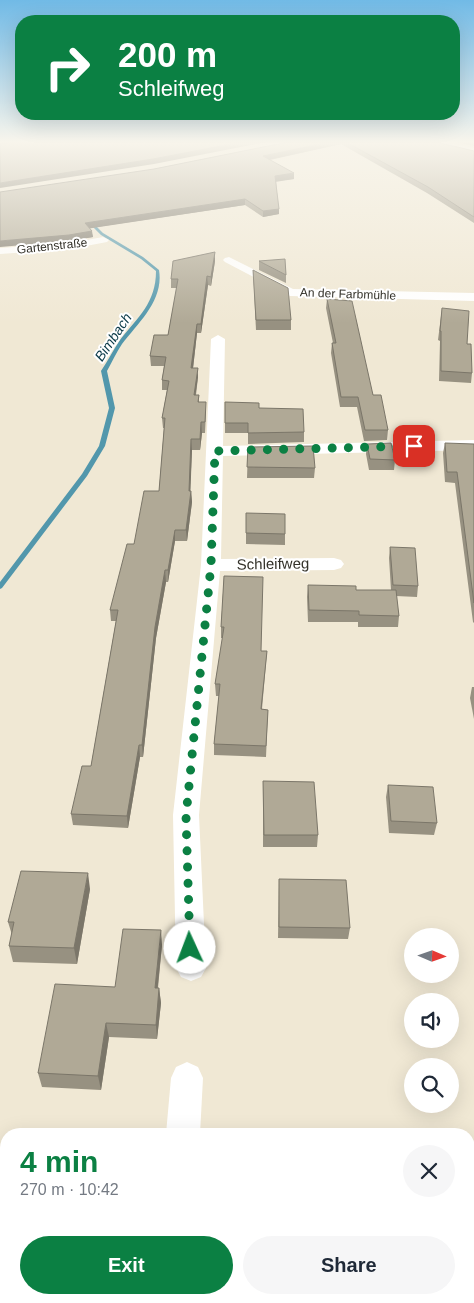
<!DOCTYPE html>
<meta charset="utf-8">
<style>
:root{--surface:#fff;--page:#f6f6f7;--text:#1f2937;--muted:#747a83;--accent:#0b8043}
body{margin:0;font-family:Arial,sans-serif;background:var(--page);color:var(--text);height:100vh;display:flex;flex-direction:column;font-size:19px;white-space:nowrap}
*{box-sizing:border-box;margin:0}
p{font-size:16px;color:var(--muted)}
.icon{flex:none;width:28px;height:28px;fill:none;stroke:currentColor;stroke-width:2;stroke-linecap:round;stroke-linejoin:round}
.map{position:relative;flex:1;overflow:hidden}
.details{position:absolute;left:0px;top:1128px;width:475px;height:176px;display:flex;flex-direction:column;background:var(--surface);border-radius:20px 20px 0 0;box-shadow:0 5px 20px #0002}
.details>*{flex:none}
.hud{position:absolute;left:15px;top:15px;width:445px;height:105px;border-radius:20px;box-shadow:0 5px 20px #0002;background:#0b8043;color:#fff;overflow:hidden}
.needle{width:32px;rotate:92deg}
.tools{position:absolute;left:404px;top:928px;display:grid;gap:10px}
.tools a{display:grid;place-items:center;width:55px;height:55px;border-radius:50%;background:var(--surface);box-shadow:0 5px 20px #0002;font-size:25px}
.pin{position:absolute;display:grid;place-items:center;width:42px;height:42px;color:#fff;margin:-21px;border-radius:10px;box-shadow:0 2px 8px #0006}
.me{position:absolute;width:55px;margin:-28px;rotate:358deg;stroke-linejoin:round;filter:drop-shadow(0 0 4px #0008)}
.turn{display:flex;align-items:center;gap:18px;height:105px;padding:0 20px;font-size:22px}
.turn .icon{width:65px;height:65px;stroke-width:2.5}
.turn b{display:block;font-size:35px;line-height:42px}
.round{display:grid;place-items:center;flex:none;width:52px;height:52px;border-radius:26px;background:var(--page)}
.summary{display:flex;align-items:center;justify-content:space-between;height:85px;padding:0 20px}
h1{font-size:30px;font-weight:700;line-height:38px;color:var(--accent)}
.primary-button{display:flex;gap:10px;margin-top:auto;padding:10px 20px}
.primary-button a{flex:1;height:58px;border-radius:30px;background:var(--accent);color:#fff;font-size:20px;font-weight:700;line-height:58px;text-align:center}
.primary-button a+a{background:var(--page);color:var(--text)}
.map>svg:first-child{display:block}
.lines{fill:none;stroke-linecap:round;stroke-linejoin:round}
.stream{fill:#5297ac;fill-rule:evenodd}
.minor{fill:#fff;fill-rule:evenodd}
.wall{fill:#979181}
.shaded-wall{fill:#7b7669}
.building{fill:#b0a996;stroke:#7b7669}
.route{stroke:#0b8043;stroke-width:9;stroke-dasharray:0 16.2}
.labels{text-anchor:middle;stroke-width:4;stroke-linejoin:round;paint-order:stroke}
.far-street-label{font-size:12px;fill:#34322a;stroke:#fff}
.far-water-label{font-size:14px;font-style:italic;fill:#0b3a48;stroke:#fff}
.street-label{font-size:15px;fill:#34322a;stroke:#fff}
</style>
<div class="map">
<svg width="474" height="1303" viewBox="0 0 474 1303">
<rect width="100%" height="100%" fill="#f0e8d4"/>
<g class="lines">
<path class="stream" d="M 89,221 L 91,221 L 103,233 L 143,257 L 159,270 C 164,300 139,322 122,344 C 116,353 112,362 107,371 L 115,408 L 105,446 L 87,476 L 2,588 L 0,589 L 0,582 L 82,474 L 99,446 L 109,408 L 101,371 C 108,361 113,350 120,340 C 138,317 156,303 156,271 L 141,259 L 101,235 L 89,223 Z"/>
<g class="minor">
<path d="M 282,141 L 296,141 L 258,152 L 254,149 Z"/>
<path d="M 427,141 L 441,141 L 474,148 L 474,154 L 428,143 Z"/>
<path d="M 103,237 L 109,240 L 107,242 L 70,249 L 0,254 L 0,248 L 70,243 Z"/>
<path d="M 229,257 L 293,289 L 474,293 L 474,301 L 290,296 L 225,262 L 223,260 L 225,258 Z"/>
<path d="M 218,335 L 225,339 L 223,446 L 474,440 L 474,450 L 223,456 L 221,559 L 334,558 L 341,560 L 344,564 L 341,568 L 334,570 L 220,571 L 199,815 L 206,968 L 201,977 L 191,981 L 181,977 L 176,968 L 173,815 L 201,565 L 211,339 Z"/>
<path d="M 187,1062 L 198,1067 L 203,1078 L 200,1134 L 166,1134 L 171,1078 L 176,1067 Z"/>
<path d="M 164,1298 L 201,1298 L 202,1303 L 164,1303 Z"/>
</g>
</g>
<g class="wall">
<path d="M 293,141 L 432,141 L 474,151 L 474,223 L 427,193 L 341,144 L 270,160 L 294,179 L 276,181 L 279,214 L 263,217 L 245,205 L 90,228 L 93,237 L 70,241 L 154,169 Z"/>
<path d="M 455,141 L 474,141 L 474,146 L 455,142 Z"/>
<path d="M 215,261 L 211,286 L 208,285 L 201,333 L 197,333 L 193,368 L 198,377 L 196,395 L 199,395 L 199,402 L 206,412 L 205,433 L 202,433 L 200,450 L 192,450 L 190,491 L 191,491 L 192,502 L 187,541 L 175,541 L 168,582 L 166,582 L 156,638 L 143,757 L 140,757 L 128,828 L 73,825 L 71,814 L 91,766 L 116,621 L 111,621 L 110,610 L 134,544 L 159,491 L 164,428 L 163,428 L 162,418 L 167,390 L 162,390 L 162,380 L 164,366 L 151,366 L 150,356 L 168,335 L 177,288 L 171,288 L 171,279 Z"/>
<path d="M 259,261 L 286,275 L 286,283 L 259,270 Z"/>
<path d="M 253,270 L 291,320 L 291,330 L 256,330 Z"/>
<path d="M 327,299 L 373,395 L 388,430 L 387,440 L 364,441 L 357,407 L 340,407 L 331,353 L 332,343 L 333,343 L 326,308 Z"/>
<path d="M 442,308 L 467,344 L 472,373 L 471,383 L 439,381 L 440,341 L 438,340 Z"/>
<path d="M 225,402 L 259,408 L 304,432 L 304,442 L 248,444 L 248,433 L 225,433 Z"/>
<path d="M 445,443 L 474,448 L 474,623 L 473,622 L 455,483 L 445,482 L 443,453 Z"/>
<path d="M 367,444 L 395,460 L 394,470 L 369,470 L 366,454 Z"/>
<path d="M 248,447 L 315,468 L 314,478 L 247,478 Z"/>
<path d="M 246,513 L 285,534 L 285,545 L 246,544 Z"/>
<path d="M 390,547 L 418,586 L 417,597 L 396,596 L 399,616 L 398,627 L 358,627 L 358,622 L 308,622 L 307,597 L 308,585 L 356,590 L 391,590 L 389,558 Z"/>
<path d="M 224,576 L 261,651 L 267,651 L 266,663 L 262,709 L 268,710 L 266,757 L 214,755 L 214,744 L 219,696 L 216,696 L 215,684 L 223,638 L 221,638 L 221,627 Z"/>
<path d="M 472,687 L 474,687 L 474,719 L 470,698 Z"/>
<path d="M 263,781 L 318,835 L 317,847 L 263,847 Z"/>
<path d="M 388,785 L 437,823 L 434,835 L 389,833 L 386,797 Z"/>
<path d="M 279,879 L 350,928 L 348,939 L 278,938 Z"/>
<path d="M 90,889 L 77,964 L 13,962 L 9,946 L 12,935 L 8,922 Z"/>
<path d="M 162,945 L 158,988 L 159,988 L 161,1003 L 157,1039 L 109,1037 L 101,1090 L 42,1087 L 38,1073 L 115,987 Z"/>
<path d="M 0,1163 L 6,1298 L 1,1256 L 0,1256 Z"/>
<path d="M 323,1298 L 469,1298 L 474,1303 L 323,1303 Z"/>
</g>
<g class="shaded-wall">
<path d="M 247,141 L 272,141 L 154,164 L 0,188 L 0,183 Z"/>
<path d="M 335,141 L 341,141 L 341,144 L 263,161 L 263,156 Z"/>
<path d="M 294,173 L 294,179 L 275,182 L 275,176 Z"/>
<path d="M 245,199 L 245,205 L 86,229 L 85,223 Z"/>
<path d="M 279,209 L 279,214 L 263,217 L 263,211 Z"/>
<path d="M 92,231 L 93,237 L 70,241 L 0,247 L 0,241 Z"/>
<path d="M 215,252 L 215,261 L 211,286 L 211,277 Z"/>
<path d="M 207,276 L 208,285 L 201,333 L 201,324 Z"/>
<path d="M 197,324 L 197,333 L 192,377 L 191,368 Z"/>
<path d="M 198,368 L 198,377 L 194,405 L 194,395 Z"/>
<path d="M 201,422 L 202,433 L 200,450 L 200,439 Z"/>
<path d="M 191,439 L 192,450 L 190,502 L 189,491 Z"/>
<path d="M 191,491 L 192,502 L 187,541 L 186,530 Z"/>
<path d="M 175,530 L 175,541 L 168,582 L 168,570 Z"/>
<path d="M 165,570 L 166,582 L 156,638 L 143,757 L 142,745 L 155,627 Z"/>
<path d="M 139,745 L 140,757 L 128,828 L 127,816 Z"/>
<path d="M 88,873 L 90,889 L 77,964 L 74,948 Z"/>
<path d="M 161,930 L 162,945 L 156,1003 L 155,988 Z"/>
<path d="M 159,988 L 161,1003 L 157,1039 L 156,1025 Z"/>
<path d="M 106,1023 L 109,1037 L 101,1090 L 98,1076 Z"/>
<path d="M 97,1298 L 102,1298 L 101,1303 L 96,1303 Z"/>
</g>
<g class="building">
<path d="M 40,141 L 247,141 L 153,159 L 0,183 L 0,143 Z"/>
<path d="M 293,141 L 335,141 L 263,156 L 294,173 L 275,176 L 279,209 L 263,211 L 245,199 L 85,223 L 92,231 L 69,235 L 0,241 L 0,192 L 154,169 Z"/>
<path d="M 344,141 L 432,141 L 474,151 L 474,217 L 428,187 Z"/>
<path d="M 215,252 L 211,277 L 207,276 L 201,324 L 197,324 L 191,368 L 198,368 L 194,395 L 199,395 L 198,402 L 206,402 L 205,422 L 201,422 L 200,439 L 191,439 L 189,491 L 191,491 L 186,530 L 175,530 L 168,570 L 165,570 L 155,627 L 142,745 L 139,745 L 127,816 L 71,814 L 82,766 L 91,766 L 118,610 L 110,610 L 127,544 L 134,544 L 144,491 L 159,491 L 165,418 L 162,418 L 169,381 L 162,380 L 166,357 L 150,356 L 154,335 L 168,335 L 178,279 L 171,279 L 173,261 Z"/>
<path d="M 285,259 L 286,275 L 259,261 Z"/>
<path d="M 253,270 L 288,288 L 291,320 L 256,320 Z"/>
<path d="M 327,299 L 352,301 L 373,395 L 381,395 L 388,430 L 365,430 L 358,397 L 341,397 L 332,343 L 336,343 Z"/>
<path d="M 442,308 L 469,311 L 467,344 L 471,344 L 472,373 L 441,371 L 441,331 L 440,331 Z"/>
<path d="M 225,402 L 259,403 L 259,408 L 303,409 L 304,432 L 248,433 L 248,423 L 225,423 Z"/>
<path d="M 391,443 L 395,460 L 370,459 L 367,444 Z"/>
<path d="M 445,443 L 474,444 L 474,603 L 457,472 L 447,472 Z"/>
<path d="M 313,446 L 315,468 L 247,467 L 248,447 Z"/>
<path d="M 246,513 L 285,514 L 285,534 L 246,533 Z"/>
<path d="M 390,547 L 415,548 L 418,586 L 393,585 Z"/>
<path d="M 224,576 L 263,577 L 261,651 L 267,651 L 261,709 L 268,710 L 266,746 L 214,744 L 220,684 L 215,684 L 224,627 L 221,627 Z"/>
<path d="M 308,585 L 356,586 L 356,590 L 396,590 L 399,616 L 359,615 L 359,611 L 309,610 Z"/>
<path d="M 263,781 L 314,782 L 318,835 L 264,835 Z"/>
<path d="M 388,785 L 433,787 L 437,823 L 391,821 Z"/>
<path d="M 21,871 L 88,873 L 74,948 L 9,946 L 14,922 L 8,922 Z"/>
<path d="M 279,879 L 346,880 L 350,928 L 279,927 Z"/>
<path d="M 123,929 L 161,930 L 155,988 L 159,988 L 156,1025 L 106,1023 L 98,1076 L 38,1073 L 55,984 L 115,987 Z"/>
<path d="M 469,1162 L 474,1162 L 474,1303 L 327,1303 L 326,1298 L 469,1298 Z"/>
<path d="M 0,1163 L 6,1163 L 6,1298 L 97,1298 L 96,1303 L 0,1303 L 0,1261 L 3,1244 L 0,1244 Z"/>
</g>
<linearGradient id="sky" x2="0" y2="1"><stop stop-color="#71bae6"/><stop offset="0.44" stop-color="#f8f5ec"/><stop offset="1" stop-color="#f8f5ec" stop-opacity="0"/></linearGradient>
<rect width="474" height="323" fill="url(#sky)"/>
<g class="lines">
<path class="route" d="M 190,948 L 186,816 L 211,565 L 215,451 L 414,446"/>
</g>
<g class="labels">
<g class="far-street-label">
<text transform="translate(52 246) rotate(-6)" y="4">Gartenstraße</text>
<text transform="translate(348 294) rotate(2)" y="4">An der Farbmühle</text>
</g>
<g class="far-water-label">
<text transform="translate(113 337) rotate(-56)" y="5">Bimbach</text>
</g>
<g class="street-label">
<text transform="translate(273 564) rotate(-1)" y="5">Schleifweg</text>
</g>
</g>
</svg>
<div class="tools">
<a><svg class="needle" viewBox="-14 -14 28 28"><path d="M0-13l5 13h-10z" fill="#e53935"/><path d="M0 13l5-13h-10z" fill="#747a83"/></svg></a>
<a><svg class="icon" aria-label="sound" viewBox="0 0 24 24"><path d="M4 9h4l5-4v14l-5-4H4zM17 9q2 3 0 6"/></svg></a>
<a><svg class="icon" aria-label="search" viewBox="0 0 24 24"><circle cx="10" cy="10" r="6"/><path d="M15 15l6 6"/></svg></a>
</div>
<div class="pin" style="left:414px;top:446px;background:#d93025"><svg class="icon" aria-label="arrive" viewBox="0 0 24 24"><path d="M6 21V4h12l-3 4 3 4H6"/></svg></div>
<svg class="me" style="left:190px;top:948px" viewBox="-20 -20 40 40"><circle r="19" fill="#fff"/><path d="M0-13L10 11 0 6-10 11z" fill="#0b8043"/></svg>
<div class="hud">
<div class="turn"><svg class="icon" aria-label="right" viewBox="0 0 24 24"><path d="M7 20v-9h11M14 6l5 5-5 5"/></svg><div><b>200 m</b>Schleifweg</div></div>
</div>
<section class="details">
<div class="summary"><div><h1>4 min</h1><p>270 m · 10:42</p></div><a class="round"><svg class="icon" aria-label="close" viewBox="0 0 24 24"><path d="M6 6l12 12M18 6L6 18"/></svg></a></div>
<div class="primary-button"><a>Exit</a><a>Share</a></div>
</section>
</div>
